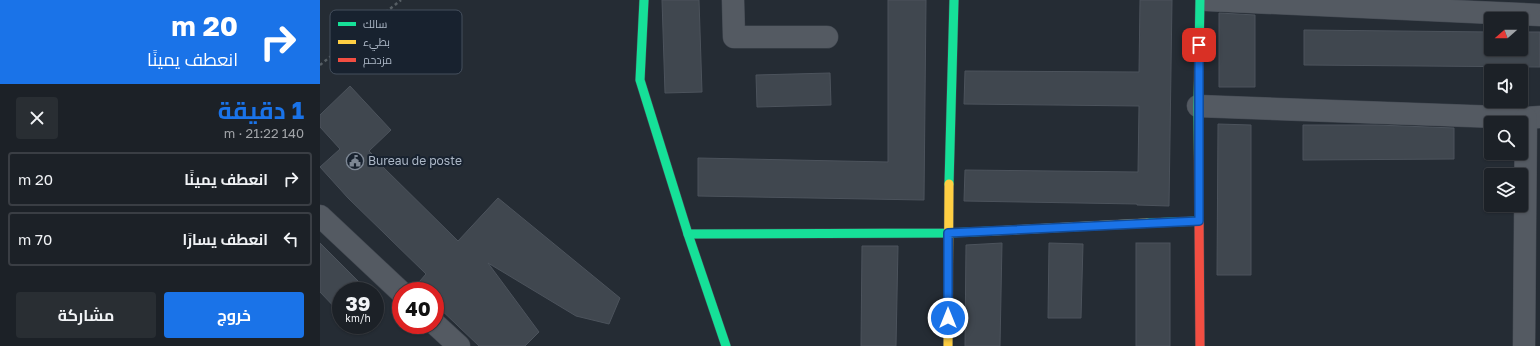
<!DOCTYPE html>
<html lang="ar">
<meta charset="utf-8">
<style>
:root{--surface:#1c2127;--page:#292e33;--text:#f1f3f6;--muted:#a0a3a7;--line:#3a3e44;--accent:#1a73e8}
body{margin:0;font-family:"Golos Text",Cairo,sans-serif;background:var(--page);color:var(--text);direction:rtl;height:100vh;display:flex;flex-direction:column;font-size:15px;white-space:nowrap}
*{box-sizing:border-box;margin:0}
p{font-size:13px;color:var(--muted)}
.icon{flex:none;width:22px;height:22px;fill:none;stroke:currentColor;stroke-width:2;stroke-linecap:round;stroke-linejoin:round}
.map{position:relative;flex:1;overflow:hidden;direction:ltr}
.sheet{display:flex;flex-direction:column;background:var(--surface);width:320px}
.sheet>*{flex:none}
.guide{background:#1a73e8;color:#fff;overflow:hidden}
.needle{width:26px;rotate:250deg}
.tools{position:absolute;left:1164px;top:12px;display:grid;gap:8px}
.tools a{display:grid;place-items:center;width:44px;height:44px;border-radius:4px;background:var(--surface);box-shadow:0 1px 3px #0004,0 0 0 1px var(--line);font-size:20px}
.speed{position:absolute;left:12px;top:282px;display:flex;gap:8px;font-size:20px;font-weight:700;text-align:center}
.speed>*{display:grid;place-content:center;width:52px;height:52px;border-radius:50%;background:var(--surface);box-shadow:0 1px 3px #0004,0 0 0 1px var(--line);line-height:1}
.speed small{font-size:10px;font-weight:400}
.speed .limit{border:6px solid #d22;background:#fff;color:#111}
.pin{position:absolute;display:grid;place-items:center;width:34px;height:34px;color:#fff;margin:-17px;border-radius:8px;box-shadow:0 2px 6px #0006}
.me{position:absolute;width:44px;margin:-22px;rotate:0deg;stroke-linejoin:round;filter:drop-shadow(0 0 3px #0008)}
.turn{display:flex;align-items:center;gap:14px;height:84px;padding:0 16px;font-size:18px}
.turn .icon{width:52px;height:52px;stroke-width:2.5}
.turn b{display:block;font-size:28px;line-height:34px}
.round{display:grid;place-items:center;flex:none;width:42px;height:42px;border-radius:4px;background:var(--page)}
.head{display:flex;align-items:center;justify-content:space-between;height:68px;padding:0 16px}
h1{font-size:24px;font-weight:700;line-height:30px;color:var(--accent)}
.button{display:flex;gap:8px;margin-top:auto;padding:8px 16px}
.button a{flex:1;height:46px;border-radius:4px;background:var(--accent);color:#fff;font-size:16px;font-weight:700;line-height:46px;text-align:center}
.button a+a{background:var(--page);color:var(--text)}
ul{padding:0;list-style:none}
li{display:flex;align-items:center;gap:12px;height:54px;margin:0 8px 6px;padding:0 8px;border:2px solid var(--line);border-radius:4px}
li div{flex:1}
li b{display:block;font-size:15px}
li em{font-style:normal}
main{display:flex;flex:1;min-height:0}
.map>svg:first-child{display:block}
.building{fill:#40474f;stroke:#4c535c}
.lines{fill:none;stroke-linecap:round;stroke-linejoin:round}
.street-casing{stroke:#424851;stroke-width:23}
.fast-casing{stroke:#424851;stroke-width:10}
.slow-casing{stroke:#424851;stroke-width:10}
.jam-casing{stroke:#424851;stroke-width:10}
.path{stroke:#565e64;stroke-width:2.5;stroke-dasharray:3 3;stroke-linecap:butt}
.street{stroke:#545a62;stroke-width:22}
.fast{stroke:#16e098;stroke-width:9}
.slow{stroke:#ffcf43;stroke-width:9}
.jam{stroke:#f24e42;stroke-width:9}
.route-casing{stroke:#114b97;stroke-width:10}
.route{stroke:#1a73e8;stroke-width:7}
.labels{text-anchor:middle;stroke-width:4;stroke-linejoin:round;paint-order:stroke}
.poi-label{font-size:12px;fill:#adb8c7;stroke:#18222f;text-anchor:start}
.key{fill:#18222f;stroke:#454f5d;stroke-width:1}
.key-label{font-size:11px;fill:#adb8c7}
</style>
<main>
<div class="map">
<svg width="1220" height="346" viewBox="0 0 1220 346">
<rect width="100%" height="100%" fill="#252c34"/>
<g class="building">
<path d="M 342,0 L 379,0 L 382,92 L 345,93 Z"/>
<path d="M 568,0 L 606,0 L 604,200 L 378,196 L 378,158 L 568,162 Z"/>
<path d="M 820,0 L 852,0 L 849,206 L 817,205 L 817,204 L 644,201 L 645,170 L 818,172 L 819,106 L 644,104 L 645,71 L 819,72 Z"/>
<path d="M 899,13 L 935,15 L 935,87 L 899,87 Z"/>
<path d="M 984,30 L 1171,32 L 1171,49 L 1201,49 L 1201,32 L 1220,32 L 1220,67 L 984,65 Z"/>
<path d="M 510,73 L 511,105 L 437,107 L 436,75 Z"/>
<path d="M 30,86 L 71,130 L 49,151 L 60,162 L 59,163 L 138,241 L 178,198 L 300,298 L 289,324 L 256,316 L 168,263 L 219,332 L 205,346 L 159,346 L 115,304 L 115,291 L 93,291 L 93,289 L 106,274 L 28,198 L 0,167 L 20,149 L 0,127 L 0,115 Z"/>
<path d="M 898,124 L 931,125 L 931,275 L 897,275 Z"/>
<path d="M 983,125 L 1056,125 L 1134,128 L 1134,159 L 983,160 Z"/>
<path d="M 0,243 L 48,291 L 21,291 L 21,314 L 0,292 Z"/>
<path d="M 682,243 L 680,346 L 645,346 L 646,245 Z"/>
<path d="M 729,243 L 763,244 L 761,318 L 728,318 Z"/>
<rect x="816" y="243" width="34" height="103"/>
<path d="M 542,246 L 578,246 L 576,346 L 541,346 Z"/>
</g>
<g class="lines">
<defs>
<g id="street">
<path d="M 413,0 L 414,37 L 507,37"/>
<path d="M 887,0 L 1220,15"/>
<path d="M 878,106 L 1206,118 L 1220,117"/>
<path d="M 0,216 L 81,292"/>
<path d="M 115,324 L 139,346"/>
<path d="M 1204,346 L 1206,118"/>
</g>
<g id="fast">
<path d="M 324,0 L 320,80 L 368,234 L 406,346"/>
<path d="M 629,184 L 634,0"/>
<path d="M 879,216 L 878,106 L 880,0"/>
<path d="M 827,223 L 879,221"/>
<path d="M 368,234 L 628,233 L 672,231"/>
</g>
<g id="slow">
<path d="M 672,231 L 827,223"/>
<path d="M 628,346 L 629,184"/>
</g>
<path id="jam" d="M 879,216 L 880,346"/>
</defs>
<use href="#street" class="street-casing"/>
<use href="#fast" class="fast-casing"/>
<use href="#slow" class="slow-casing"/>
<use href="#jam" class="jam-casing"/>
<path class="path" d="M 0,65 L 81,0"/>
<use href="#street" class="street"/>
<use href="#fast" class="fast"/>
<use href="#slow" class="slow"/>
<use href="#jam" class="jam"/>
</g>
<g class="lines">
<defs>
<path id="route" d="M 628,318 L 628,233 L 879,221 L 879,45"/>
</defs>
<use href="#route" class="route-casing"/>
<use href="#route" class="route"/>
</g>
<defs>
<symbol id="civic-ring" viewBox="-11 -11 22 22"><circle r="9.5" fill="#18222f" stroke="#7d8794" stroke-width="1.5"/><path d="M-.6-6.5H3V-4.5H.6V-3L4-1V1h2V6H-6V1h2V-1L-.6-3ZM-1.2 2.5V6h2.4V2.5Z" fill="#7d8794"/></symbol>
</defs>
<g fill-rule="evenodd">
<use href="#civic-ring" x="25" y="151" width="20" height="20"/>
</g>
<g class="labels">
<g class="poi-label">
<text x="48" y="165">Bureau de poste</text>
</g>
</g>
<rect x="10" y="10" width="132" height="64" rx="6" class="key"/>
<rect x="18" y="22" width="18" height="4" fill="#16e098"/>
<rect x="18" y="40" width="18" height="4" fill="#ffcf43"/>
<rect x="18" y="58" width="18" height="4" fill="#f24e42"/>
<g class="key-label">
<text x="43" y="28">سالك</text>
<text x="43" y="46">بطيء</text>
<text x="43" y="64">مزدحم</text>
</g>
</svg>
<div class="tools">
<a><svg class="needle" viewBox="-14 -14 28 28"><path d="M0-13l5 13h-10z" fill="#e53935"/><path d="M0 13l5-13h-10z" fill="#a0a3a7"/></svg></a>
<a><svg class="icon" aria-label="sound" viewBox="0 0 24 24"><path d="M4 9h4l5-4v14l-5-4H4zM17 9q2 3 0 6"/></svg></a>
<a><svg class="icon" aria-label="search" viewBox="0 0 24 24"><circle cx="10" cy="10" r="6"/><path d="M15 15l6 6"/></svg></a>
<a><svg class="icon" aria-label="layers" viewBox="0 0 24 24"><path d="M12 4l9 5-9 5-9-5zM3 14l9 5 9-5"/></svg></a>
</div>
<div class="speed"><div>39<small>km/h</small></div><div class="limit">40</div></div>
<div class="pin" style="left:879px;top:45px;background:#d93025"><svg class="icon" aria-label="arrive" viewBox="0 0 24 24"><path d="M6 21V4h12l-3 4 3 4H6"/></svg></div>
<svg class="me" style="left:628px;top:318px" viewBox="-20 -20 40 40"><circle r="17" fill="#1a73e8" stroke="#fff" stroke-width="3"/><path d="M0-11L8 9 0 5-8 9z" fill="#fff"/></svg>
</div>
<section class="sheet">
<div class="guide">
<div class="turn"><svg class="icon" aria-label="right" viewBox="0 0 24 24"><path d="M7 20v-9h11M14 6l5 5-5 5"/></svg><div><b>20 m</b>انعطف يمينًا</div></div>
</div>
<div class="head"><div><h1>1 دقيقة</h1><p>140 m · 21:22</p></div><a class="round"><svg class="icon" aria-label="close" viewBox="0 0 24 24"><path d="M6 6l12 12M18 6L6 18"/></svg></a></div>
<ul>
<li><svg class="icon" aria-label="right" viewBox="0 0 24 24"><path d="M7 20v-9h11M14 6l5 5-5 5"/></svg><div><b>انعطف يمينًا</b></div><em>20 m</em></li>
<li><svg class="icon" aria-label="left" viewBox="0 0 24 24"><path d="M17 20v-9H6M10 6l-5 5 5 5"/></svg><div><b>انعطف يسارًا</b></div><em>70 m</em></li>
</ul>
<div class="button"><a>خروج</a><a>مشاركة</a></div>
</section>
</main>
